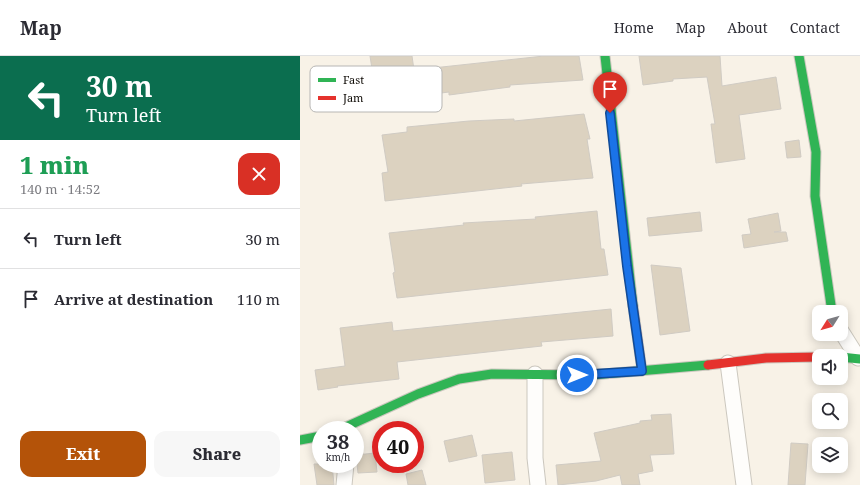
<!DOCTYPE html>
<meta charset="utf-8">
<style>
:root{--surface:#fff;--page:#f7f7f7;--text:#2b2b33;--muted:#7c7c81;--line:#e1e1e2;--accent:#b45309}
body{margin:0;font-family:"Noto Serif",serif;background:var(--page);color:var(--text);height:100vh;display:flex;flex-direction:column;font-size:15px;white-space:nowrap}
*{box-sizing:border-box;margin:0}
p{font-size:13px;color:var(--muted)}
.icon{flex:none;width:22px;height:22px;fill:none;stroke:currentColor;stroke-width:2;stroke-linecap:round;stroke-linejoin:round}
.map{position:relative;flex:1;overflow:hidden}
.details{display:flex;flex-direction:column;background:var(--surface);width:300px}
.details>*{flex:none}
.hud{background:#0b6e4f;color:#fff;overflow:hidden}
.needle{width:26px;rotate:233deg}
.tools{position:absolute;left:512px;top:249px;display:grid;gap:8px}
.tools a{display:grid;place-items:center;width:36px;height:36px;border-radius:8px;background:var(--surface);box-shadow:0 2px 10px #0003;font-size:20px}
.speed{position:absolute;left:12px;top:365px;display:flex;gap:8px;font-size:20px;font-weight:700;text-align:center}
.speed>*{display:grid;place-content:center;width:52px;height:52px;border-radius:50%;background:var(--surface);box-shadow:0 2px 10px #0003;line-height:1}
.speed small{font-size:10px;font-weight:400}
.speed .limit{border:6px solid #d22;background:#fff;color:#111}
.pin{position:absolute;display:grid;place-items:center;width:34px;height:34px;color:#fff;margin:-41px -17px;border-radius:50% 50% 50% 0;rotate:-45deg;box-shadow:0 0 4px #0007}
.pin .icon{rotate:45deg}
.me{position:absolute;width:44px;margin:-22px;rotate:90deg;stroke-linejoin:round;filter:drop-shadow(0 0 3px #0008)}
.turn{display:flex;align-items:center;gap:14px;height:84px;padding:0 20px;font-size:18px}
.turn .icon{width:52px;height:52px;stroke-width:2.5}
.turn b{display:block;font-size:28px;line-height:34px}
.round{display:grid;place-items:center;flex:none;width:42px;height:42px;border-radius:12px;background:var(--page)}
.headline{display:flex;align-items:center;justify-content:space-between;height:68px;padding:0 20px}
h1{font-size:24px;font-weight:800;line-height:30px;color:#1e9e55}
.button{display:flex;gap:8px;margin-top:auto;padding:8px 20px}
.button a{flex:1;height:46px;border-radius:12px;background:var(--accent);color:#fff;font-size:16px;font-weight:800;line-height:46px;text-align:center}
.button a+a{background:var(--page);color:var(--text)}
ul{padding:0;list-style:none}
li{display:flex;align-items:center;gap:12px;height:60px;padding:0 20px;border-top:1px solid var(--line)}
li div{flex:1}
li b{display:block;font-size:15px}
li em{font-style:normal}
header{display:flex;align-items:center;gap:24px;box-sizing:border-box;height:56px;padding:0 20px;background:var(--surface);border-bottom:1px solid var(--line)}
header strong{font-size:19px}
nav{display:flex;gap:22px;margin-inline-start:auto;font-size:14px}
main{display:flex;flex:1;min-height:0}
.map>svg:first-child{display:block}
.building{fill:#dcd2c0;stroke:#d0cbc3}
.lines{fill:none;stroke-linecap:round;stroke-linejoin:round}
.street-casing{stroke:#cbc7be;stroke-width:17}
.fast-casing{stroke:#cbc7be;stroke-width:11}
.jam-casing{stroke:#cbc7be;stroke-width:11}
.street{stroke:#fefdfb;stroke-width:15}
.fast{stroke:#30b455;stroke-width:9}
.jam{stroke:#e5322d;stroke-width:9}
.route-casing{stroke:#114b97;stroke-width:10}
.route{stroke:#1a73e8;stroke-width:7}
.key{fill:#fff;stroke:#b7b6b4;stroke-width:1}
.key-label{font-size:11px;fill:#0f0b06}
</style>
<header>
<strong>Map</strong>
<nav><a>Home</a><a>Map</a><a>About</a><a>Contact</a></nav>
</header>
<main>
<section class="details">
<div class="hud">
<div class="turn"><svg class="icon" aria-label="left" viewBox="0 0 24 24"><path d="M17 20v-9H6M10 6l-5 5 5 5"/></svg><div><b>30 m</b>Turn left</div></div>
</div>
<div class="headline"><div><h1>1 min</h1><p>140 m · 14:52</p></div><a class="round" style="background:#d93025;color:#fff"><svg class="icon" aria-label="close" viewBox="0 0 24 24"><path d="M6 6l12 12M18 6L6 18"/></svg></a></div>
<ul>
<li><svg class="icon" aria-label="left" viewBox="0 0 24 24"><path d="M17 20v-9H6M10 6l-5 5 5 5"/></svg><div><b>Turn left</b></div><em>30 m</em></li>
<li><svg class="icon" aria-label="arrive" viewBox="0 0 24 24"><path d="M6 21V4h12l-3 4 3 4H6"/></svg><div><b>Arrive at destination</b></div><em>110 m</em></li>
</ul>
<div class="button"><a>Exit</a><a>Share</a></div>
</section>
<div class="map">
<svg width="560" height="429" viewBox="0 0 560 429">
<rect width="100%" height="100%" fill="#f8f2e7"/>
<g class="building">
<path d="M 70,0 L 112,0 L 114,14 L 244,0 L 279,0 L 283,24 L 210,29 L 210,31 L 149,39 L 149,36 L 77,45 Z"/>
<path d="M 339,0 L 420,0 L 422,30 L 476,21 L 481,53 L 439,59 L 445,103 L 416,107 L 411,68 L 415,68 L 407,21 L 373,23 L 373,25 L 343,29 Z"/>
<path d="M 284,58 L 290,83 L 287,83 L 293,122 L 221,128 L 222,130 L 85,145 L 82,117 L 88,116 L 82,79 L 107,76 L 107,71 L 169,65 L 214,63 L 214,65 Z"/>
<path d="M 499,84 L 501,101 L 487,102 L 485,86 Z"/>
<path d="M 297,155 L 301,193 L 304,193 L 308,219 L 97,242 L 93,217 L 95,216 L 89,177 L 164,169 L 163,167 L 236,163 L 235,161 Z"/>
<path d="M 400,156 L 402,175 L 349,180 L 347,162 Z"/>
<path d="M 478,157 L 481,175 L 474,176 L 486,176 L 488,185 L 444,192 L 442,179 L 451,178 L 448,163 Z"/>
<path d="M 351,209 L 381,212 L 390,275 L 360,279 Z"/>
<path d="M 311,253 L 313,280 L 241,286 L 242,290 L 97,306 L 99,323 L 37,330 L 38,331 L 18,334 L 15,314 L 45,310 L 40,272 L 92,266 L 93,275 Z"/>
<path d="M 371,358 L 374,398 L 350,399 L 353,415 L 338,418 L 340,429 L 322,429 L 320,419 L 296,425 L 258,429 L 256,409 L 301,405 L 294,377 L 340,367 L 340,365 L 352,364 L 351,359 Z"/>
<path d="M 172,379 L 177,400 L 149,406 L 144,385 Z"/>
<path d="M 491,387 L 508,388 L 505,429 L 488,429 Z"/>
<path d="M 212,396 L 215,424 L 185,427 L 182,399 Z"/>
<path d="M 75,397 L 77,416 L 58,417 L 56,399 Z"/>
<path d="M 14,408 L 32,408 L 34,429 L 17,429 Z"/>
<path d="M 122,414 L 126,429 L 108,429 L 106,418 Z"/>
</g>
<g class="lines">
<defs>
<g id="street">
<path d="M 541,275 L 558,302"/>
<path d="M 428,307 L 444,429"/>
<path d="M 235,318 L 235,402 L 238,429"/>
<path d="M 44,429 L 46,408"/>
</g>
<g id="fast">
<path d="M 305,0 L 333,250"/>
<path d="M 499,0 L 516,96 L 515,140 L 532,256"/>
<path d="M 541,301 L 560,303"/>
<path d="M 39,374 L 118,338 L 159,323 L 192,318 L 292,319 L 408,309"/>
<path d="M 0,384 L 21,380"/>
</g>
<g id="jam">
<path d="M 333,250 L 342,315"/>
<path d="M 408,309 L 466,302 L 519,301"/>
</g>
</defs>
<use href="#street" class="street-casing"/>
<use href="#fast" class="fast-casing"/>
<use href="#jam" class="jam-casing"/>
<use href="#street" class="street"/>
<use href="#fast" class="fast"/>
<use href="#jam" class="jam"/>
</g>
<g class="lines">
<defs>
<path id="route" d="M 277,319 L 342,315 L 327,210 L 310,57"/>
</defs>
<use href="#route" class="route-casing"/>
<use href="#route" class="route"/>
</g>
<rect x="10" y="10" width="132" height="46" rx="6" class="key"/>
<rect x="18" y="22" width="18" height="4" fill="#30b455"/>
<rect x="18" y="40" width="18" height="4" fill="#e5322d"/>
<g class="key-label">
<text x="43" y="28">Fast</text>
<text x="43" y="46">Jam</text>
</g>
</svg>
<div class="tools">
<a><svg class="needle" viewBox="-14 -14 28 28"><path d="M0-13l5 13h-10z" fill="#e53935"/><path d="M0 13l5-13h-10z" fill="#7c7c81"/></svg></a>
<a><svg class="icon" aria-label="sound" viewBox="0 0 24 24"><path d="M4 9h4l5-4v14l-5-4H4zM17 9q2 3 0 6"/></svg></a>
<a><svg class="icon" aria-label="search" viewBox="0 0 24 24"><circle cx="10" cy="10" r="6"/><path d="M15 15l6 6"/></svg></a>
<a><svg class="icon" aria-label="layers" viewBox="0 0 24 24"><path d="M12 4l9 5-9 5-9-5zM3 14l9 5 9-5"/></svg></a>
</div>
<div class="speed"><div>38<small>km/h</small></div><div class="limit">40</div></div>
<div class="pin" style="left:310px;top:57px;background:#d93025"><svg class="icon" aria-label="arrive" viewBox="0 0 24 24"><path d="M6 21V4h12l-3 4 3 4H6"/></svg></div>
<svg class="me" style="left:277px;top:319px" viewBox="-20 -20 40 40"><circle r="17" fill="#1a73e8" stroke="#fff" stroke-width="3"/><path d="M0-11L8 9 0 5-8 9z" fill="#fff"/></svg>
</div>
</main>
